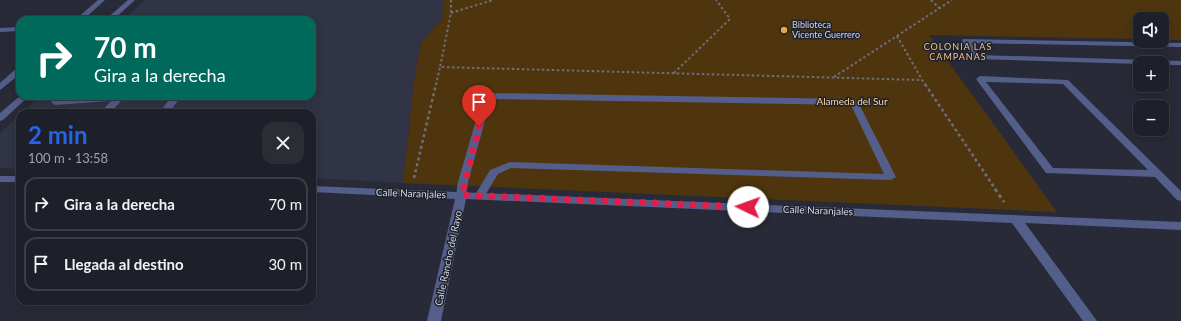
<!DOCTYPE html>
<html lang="es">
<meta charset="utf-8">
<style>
:root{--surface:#1e2029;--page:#2b2d35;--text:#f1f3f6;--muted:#a1a3a8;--line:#3c3e46;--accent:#2563eb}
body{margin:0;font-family:Lato,sans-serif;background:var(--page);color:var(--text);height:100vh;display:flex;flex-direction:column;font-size:15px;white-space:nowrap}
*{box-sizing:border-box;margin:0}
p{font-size:13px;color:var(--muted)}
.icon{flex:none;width:22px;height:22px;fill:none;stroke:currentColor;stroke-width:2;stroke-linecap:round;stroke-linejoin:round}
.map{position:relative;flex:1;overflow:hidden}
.panel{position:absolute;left:16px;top:109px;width:300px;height:196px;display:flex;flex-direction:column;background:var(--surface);border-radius:12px;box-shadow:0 2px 10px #0003,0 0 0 1px var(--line)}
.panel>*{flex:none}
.guide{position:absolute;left:16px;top:16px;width:300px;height:84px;border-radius:12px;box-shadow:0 2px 10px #0003,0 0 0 1px var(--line);background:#00695c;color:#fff;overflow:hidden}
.controls{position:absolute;left:1133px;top:12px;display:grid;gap:8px}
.controls a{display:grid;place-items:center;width:36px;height:36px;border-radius:8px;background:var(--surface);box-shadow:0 2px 10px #0003,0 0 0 1px var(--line);font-size:20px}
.pin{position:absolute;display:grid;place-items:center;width:34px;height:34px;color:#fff;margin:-41px -17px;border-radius:50% 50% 50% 0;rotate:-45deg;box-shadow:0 0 4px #0007}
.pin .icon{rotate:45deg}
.me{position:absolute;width:44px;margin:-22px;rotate:273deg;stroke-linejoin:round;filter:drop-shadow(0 0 3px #0008)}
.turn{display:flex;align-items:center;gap:14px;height:84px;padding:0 12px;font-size:18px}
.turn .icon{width:52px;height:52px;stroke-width:2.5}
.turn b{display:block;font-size:28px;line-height:34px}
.round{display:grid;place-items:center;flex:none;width:42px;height:42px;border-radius:12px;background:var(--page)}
.headline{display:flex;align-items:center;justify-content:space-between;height:68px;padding:0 12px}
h1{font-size:24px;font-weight:700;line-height:30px;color:var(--accent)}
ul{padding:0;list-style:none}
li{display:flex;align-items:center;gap:12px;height:54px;margin:0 8px 6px;padding:0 4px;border:2px solid var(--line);border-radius:12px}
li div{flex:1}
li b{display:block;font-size:15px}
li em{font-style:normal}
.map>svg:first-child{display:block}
.built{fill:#303446}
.green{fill:#4e350e}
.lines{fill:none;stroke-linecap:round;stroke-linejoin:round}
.path-far2{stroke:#6c6f79;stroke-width:2;stroke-dasharray:2.5 2.5;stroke-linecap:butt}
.path-far1{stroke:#6c6f79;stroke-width:2.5;stroke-dasharray:3 3;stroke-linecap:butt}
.path{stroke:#6c6f79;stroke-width:3;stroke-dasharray:3.5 3.5;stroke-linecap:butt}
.service{fill:#545e8a;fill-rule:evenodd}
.minor{fill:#545e8a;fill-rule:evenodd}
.tertiary{fill:#545e8a;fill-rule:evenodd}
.route{stroke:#e11d48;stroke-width:7;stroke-dasharray:0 12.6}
.poi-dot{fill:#eca93b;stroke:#1e212c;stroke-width:1.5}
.labels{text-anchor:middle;stroke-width:3;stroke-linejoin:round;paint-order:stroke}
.far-poi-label{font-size:9px;fill:#d3d6de;stroke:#1e212c;text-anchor:start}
.far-neighbourhood-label{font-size:9px;letter-spacing:1px;fill:#f6c683;stroke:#1e212c}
.park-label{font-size:10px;fill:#fbd6a3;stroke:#1e212c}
.street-label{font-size:10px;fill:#d3d6de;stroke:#1e212c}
</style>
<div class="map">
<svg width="1181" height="321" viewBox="0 0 1181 321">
<rect width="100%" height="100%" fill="#282b37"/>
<g class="built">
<path d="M 145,0 L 443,0 L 442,19 L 421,43 L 414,80 L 403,183 L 312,178 L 312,113 L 22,113 L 40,96 L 312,96 L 312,20 L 124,20 Z"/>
<path d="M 20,115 L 20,169 L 0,168 L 0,133 Z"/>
</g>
<path class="green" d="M 443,0 L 1181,0 L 1181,40 L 1162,40 L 1162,19 L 1140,19 L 1140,39 L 929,35 L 1057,212 L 403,183 L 414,80 L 421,43 L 442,19 Z"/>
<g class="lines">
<g class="path-far2">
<path d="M 451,0 L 451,13 L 440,67 L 922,80"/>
<path d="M 931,0 L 939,8"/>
<path d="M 451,13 L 493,0"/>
<path d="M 897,36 L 925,85"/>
<path d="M 674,73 L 730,19 L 716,0"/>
<path d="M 834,77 L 952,0"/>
<path d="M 436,85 L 440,67"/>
</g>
<g class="path-far1">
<path d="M 925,84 L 996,190"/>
<path d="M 414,178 L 436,84"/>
</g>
<path class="path" d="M 995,189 L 1004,202"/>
<g class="service">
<path d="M 963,39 L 1181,43 L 1181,47 L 971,43 L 979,55 L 1181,61 L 1181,65 L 1162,65 L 1162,63 L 1140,64 L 977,59 L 974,59 L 962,41 Z"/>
<path d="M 980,76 L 1068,80 L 1181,191 L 1181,201 L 1177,200 L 1155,177 L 1046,173 L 976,79 ZM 986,82 L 1063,84 L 1148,170 L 1053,168 Z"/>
<path d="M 487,93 L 854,99 L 858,102 L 896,177 L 891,180 L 511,168 L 498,174 L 484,197 L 480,199 L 475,195 L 490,170 L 510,162 L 884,174 L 851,105 L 491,99 L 468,182 L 466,195 L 461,199 L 456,195 L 458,182 L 483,96 Z"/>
<path d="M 105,96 L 148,96 L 144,99 L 122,100 L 110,113 L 100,113 L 111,101 L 55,105 L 51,102 L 55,99 Z"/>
<path d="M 172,96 L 181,96 L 169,113 L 159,113 Z"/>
</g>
<g class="minor">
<path d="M 20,27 L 20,31 L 0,32 L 0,28 Z"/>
<rect x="0" y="176" width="20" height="6"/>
<path d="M 312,186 L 1181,222 L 1181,230 L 1025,223 L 1097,321 L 1083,321 L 1012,223 L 466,199 L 441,321 L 427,321 L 455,199 L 312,192 Z"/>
</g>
<g class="tertiary">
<path d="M 98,0 L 105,0 L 83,20 L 75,20 Z"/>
<path d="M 128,0 L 135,0 L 113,20 L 105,20 Z"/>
<path d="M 17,68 L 20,68 L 20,74 L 0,90 L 0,83 Z"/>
<path d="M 20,96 L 29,96 L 3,120 L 0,121 L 0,113 Z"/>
</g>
</g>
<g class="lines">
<path class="route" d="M 479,126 L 462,195 L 748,207"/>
</g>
<circle class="poi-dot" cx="784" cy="30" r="4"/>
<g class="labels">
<g class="far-poi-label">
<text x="792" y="28">Biblioteca<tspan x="792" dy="10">Vicente Guerrero</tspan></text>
</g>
<g class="far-neighbourhood-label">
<text x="958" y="50">COLONIA LAS<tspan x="958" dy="10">CAMPANAS</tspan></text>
</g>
<g class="park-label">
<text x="852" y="105">Alameda del Sur</text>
</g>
<g class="street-label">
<text transform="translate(411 193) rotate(2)" y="4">Calle Naranjales</text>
<text transform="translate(818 210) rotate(2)" y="4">Calle Naranjales</text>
<text transform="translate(448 258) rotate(-78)" y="4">Calle Rancho del Rayo</text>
</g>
</g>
</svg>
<div class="controls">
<a><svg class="icon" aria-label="sound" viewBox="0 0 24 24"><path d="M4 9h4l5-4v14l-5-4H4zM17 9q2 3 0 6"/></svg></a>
<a>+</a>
<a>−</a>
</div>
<div class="pin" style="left:479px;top:126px;background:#d93025"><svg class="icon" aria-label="arrive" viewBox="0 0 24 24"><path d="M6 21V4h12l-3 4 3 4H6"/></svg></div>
<svg class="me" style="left:748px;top:207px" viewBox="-20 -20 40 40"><circle r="19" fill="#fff"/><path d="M0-13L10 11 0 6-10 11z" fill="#e11d48"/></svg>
<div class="guide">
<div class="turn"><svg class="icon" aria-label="right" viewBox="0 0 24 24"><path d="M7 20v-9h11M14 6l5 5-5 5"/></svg><div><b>70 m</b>Gira a la derecha</div></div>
</div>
<section class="panel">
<div class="headline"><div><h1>2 min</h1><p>100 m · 13:58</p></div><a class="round"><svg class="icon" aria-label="close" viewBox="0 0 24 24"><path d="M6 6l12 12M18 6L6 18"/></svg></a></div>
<ul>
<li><svg class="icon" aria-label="right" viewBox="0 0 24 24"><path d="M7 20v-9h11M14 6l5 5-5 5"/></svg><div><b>Gira a la derecha</b></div><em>70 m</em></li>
<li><svg class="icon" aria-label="arrive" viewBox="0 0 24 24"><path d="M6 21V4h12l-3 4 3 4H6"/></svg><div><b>Llegada al destino</b></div><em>30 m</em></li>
</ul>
</section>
</div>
